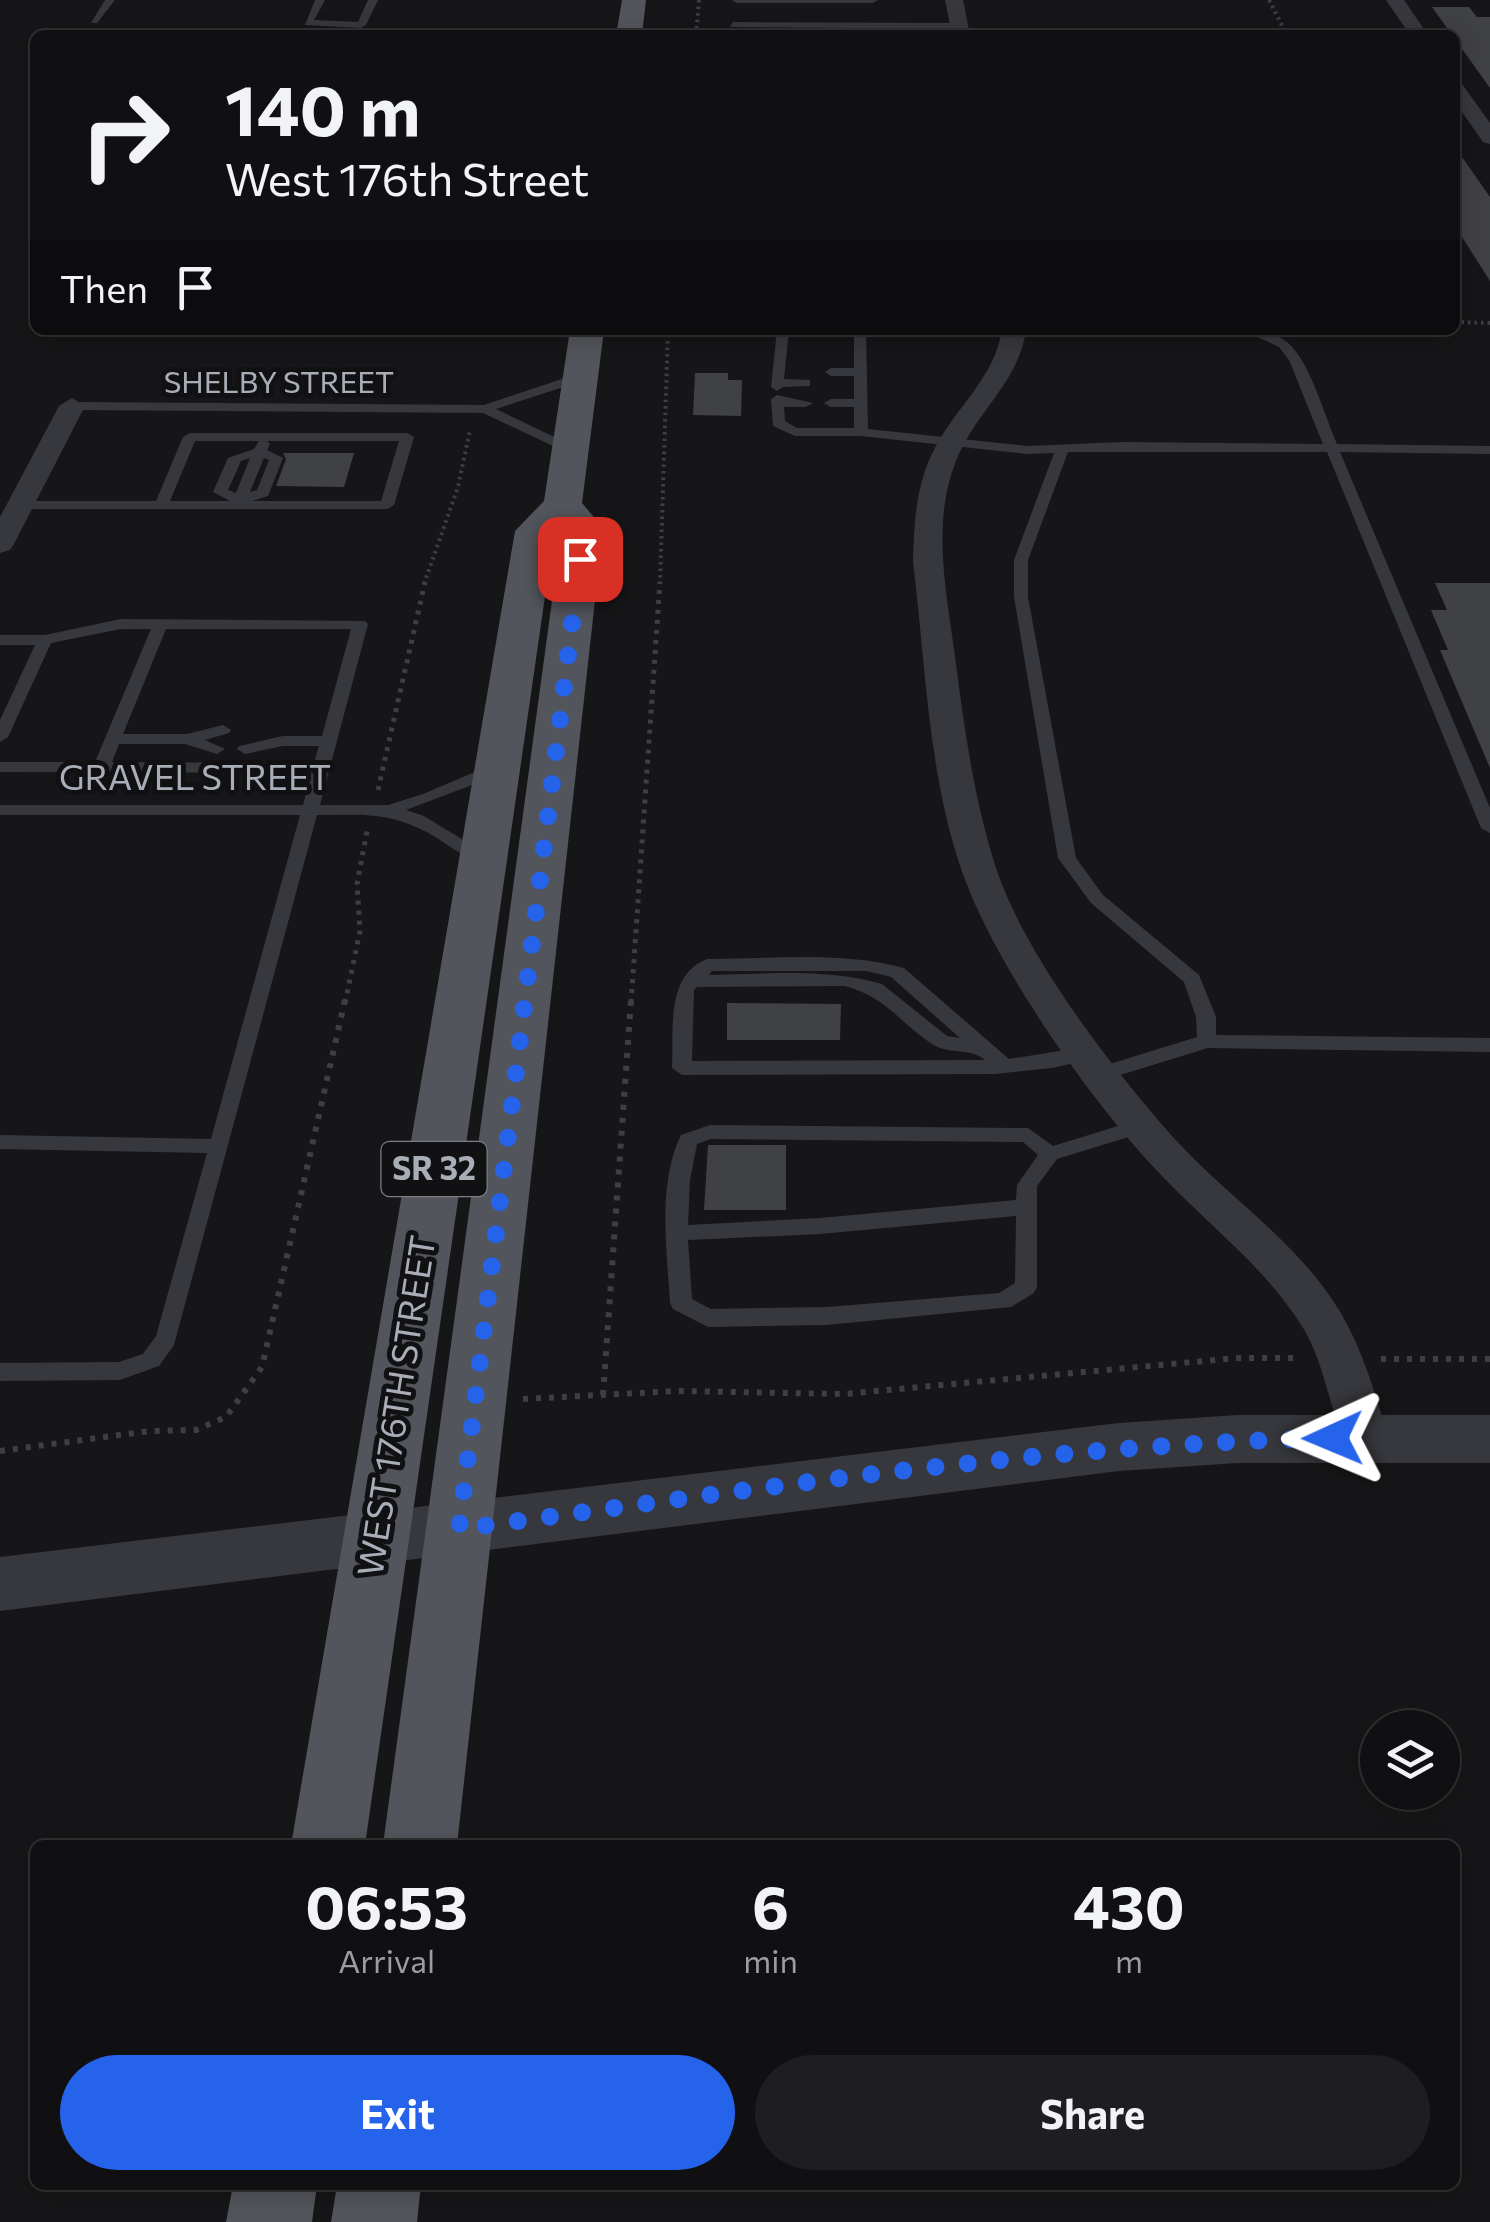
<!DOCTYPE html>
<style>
:root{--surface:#101012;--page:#1e1e20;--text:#f1f3f6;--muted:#9c9d9f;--line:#303032;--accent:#2563eb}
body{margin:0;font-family:Commissioner,sans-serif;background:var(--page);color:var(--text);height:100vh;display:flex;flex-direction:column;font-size:38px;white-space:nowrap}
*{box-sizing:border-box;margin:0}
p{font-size:32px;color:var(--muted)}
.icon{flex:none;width:55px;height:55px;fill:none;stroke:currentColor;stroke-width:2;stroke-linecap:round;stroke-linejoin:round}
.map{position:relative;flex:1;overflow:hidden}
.sheet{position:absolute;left:30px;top:1840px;width:1430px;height:350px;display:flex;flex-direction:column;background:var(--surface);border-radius:15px;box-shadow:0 5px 25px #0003,0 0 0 2px var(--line)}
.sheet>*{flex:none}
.top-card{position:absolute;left:30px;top:30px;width:1430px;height:305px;border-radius:15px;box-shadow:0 5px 25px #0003,0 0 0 2px var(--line);background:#101012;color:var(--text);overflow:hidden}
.buttons{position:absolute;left:1360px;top:1710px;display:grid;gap:20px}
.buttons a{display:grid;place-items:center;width:100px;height:100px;border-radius:50%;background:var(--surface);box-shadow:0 5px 25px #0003,0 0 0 2px var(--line);font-size:50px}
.pin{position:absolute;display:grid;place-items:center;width:85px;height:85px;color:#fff;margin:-42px;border-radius:20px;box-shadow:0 5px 15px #0006}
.me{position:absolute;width:110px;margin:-55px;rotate:269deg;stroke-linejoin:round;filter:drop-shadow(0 0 8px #0008)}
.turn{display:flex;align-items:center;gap:35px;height:210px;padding:0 30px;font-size:45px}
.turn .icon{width:130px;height:130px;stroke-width:2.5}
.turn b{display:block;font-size:70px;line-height:85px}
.then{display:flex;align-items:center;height:95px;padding:0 30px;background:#0003;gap:20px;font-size:38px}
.eta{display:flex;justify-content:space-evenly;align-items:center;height:170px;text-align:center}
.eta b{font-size:60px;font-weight:700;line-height:70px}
.cta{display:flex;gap:20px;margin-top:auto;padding:20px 30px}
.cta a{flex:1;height:115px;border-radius:60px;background:var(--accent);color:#fff;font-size:40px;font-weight:700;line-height:115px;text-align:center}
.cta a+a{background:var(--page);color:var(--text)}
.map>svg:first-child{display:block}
.building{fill:#404145}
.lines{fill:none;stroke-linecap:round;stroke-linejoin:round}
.path-far2{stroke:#3d3f44;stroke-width:4;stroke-dasharray:2.5 4;stroke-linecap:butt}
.path-far1{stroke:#3d3f44;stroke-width:5;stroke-dasharray:4 6;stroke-linecap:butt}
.path{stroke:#3d3f44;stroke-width:6;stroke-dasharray:5 8;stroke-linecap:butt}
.service{fill:#37383d;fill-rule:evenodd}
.minor{fill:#37383d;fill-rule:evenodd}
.tertiary{fill:#37383d;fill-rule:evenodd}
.primary{fill:#53555c;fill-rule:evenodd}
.route{stroke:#2563eb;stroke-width:18;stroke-dasharray:0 32.4}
.labels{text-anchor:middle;stroke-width:10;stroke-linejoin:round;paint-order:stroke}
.far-street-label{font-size:30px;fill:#a8adb8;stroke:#111113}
.shield{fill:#111113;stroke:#7b7e86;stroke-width:2.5}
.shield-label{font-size:32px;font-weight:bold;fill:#a8adb8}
.street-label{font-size:35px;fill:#a8adb8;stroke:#111113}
</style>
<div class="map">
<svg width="1490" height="2222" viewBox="0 0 1490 2222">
<rect width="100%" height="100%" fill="#161618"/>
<g class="building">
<path d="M 1432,7 L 1469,7 L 1477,17 L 1490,17 L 1490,88 Z"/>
<path d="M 1455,147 L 1490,197 L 1490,281 L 1455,226 Z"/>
<path d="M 695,373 L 728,373 L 728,380 L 742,380 L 741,416 L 693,415 Z"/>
<path d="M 283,453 L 354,453 L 344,487 L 276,486 L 286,459 Z"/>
<path d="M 1435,583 L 1490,583 L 1490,768 L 1440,650 L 1448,650 L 1431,610 L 1447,610 Z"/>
<path d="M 727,1003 L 841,1004 L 840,1040 L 727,1040 Z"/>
<path d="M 708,1145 L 786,1145 L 786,1210 L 704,1210 Z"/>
</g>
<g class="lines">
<g class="path-far2">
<path d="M 1269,0 L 1287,35"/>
<path d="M 696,35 L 699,0"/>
<path d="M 1455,322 L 1490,323"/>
<path d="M 424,584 L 458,487 L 470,430"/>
<path d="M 660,584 L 668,330"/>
</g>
<g class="path-far1">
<path d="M 378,790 L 425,582"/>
<path d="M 345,1003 L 360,931 L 357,884 L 367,831"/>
<path d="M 631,1003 L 660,582"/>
</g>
<g class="path">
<path d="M 1381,1359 L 1490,1359"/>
<path d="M 603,1395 L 631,1000"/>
<path d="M 523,1399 L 676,1391 L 844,1394 L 1237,1358 L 1299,1358"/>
<path d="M 0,1451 L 150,1431 L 196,1430 L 226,1417 L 262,1367 L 345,1000"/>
</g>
<g class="service">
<path d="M 105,0 L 115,0 L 97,23 L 91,23 Z"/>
<path d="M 315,0 L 325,0 L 314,20 L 358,22 L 368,0 L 378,0 L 366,25 L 361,28 L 305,25 Z"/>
<path d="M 732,0 L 878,0 L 873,3 L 737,3 Z"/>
<path d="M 733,22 L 959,23 L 964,26 L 959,29 L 730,27 Z"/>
<path d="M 629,31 L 633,35 L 596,35 Z"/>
<path d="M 777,330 L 789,330 L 784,379 L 810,380 L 810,386 L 783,387 L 777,391 L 771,387 Z"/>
<path d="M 854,330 L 866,330 L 868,429 L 1028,446 L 1123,442 L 1323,444 L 1289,360 L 1279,347 L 1243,330 C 1258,330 1277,333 1288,343 C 1310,361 1325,417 1337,444 L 1490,446 L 1490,454 L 1340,452 L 1490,808 L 1490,833 L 1481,828 L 1327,452 L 1068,452 L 1028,560 L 1028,597 L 1076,858 L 1103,895 L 1199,975 L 1216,1017 L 1216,1035 L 1490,1038 L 1490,1052 L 1208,1048 L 1104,1080 L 1097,1078 L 1094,1073 L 1097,1068 L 1197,1037 L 1196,1017 L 1184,982 L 1091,903 L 1058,858 L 1014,597 L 1014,560 L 1054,453 L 1028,454 L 861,436 L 795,436 L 773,426 L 771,399 L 777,395 L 813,403 L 806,407 L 784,407 L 785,421 L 797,428 L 854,428 L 854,407 L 831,407 L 824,403 L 831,399 L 854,399 L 854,376 L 831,376 L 825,372 L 831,368 L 854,368 Z"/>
<path d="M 580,373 L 586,377 L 585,380 L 496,409 L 575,447 L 577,450 L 570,454 L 483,413 L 72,410 L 65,406 L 72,402 L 484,405 Z"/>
<path d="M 190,433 L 407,433 L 414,437 L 394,505 L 387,509 L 20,509 L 13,505 L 20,501 L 156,501 L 183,437 ZM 195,441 L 259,441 L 254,449 L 228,458 L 213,492 L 230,501 L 170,501 ZM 267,441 L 399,441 L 381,501 L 252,501 L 268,496 L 283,458 L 267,450 L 270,444 ZM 250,458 L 236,493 L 228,490 L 241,461 ZM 264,458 L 269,460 L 257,490 L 250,492 Z"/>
<path d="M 121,619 L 365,621 L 368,624 L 320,805 L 388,805 L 423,794 L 489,766 L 501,766 L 501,774 L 406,810 L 424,816 L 491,857 L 488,861 C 470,864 448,844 432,835 C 389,811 364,815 317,815 L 174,1345 L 159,1366 L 120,1380 L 0,1381 L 0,1363 L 119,1362 L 143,1354 L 156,1336 L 207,1153 L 0,1149 L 0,1135 L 211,1139 L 300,815 L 0,815 L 0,805 L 303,805 L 311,773 L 0,772 L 0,762 L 95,762 L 151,629 L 121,629 L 51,643 L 8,737 L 0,742 L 0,720 L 35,645 L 0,645 L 0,635 L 45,635 ZM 166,629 L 351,629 L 322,736 L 283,736 L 239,746 L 237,749 L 245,754 L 283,746 L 319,746 L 314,763 L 112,762 L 119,744 L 185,744 L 217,754 L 225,749 L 205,740 L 229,733 L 231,730 L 223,725 L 187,734 L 123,734 Z"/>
<path d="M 707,959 C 771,959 841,951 904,968 L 1009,1059 L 1090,1046 L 1100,1053 L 1097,1058 L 1052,1068 L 995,1074 L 682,1075 L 672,1068 C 674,1031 665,975 707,959 ZM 712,971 L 867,971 L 891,977 L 960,1038 L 947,1036 L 882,984 C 826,968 767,974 709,975 ZM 845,986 C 886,997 899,1022 932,1044 C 948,1055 970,1047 985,1060 L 692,1061 L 694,990 L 697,987 Z"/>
<path d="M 1141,1119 L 1148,1121 L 1151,1126 L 1148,1131 L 1057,1159 L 1037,1186 L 1037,1287 L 1034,1293 L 1011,1307 L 827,1325 L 708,1327 L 673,1309 L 670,1303 C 667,1250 657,1184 681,1135 L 710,1125 L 1028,1128 L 1053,1146 ZM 711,1139 L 1023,1142 L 1038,1155 L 1017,1185 L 1016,1200 L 820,1218 L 688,1225 L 690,1180 L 697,1144 ZM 1016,1216 L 1015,1283 L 999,1293 L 827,1307 L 711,1309 L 692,1299 L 688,1240 L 820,1234 Z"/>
</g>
<g class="minor">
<path d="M 945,0 L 963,0 L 970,35 L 952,35 Z"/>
<path d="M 1386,0 L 1404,0 L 1428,35 L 1410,35 Z"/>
<path d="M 1455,82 L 1462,84 L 1490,123 L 1490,144 L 1483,142 L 1455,102 Z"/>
<path d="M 1002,330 L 1026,330 C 1020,373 991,399 969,435 C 953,461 945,490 943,521 C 940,569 950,616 956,664 C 965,734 975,804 997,871 C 1027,958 1111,1067 1172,1136 C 1226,1196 1296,1240 1339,1310 C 1363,1350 1375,1393 1388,1437 L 1381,1450 L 1365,1456 L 1349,1450 C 1328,1410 1326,1362 1300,1323 C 1264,1267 1211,1227 1165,1179 C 1095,1108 998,970 964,877 C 928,778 926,666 913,562 C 914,522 916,482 936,446 C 958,405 994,378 1002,330 Z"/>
<path d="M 72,398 L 85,406 L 14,544 L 10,550 L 0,553 L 0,517 L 59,406 Z"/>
</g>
<path class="tertiary" d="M 1237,1415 L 1490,1415 L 1490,1463 L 1237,1463 L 1119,1471 L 0,1611 L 0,1557 L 1119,1423 Z"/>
<g class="primary">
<path d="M 622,0 L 646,0 L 642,35 L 616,35 Z"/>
<path d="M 570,330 L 604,330 L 582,503 L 603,528 L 457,1845 L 383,1845 L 562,527 L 554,534 L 365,1845 L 291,1845 L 515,531 L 544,501 Z"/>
<path d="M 233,2185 L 317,2185 L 312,2222 L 226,2222 Z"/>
<path d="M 337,2185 L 421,2185 L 417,2222 L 331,2222 Z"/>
</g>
</g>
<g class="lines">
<path class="route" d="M 580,559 L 459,1529 C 750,1490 1040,1445 1333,1438"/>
</g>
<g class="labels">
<g class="far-street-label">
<text x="279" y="393">SHELBY STREET</text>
</g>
<rect class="shield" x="381.5" y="1142" width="105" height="54" rx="8"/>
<g class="shield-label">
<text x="434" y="1180">SR 32</text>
</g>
<g class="street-label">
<text x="195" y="790">GRAVEL STREET</text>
<text transform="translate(397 1406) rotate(-81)" y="12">WEST 176TH STREET</text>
</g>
</g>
</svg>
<div class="buttons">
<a><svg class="icon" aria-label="layers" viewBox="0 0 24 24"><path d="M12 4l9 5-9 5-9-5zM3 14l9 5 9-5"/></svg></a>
</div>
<div class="pin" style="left:580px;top:559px;background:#d93025"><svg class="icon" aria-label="arrive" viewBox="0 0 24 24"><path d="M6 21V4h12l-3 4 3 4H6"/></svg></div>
<svg class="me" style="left:1333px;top:1438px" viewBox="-20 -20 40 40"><path d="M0-17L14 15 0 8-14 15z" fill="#2563eb" stroke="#fff" stroke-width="4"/></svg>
<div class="top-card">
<div class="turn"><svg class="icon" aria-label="right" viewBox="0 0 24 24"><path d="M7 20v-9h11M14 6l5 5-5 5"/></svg><div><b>140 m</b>West 176th Street</div></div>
<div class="then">Then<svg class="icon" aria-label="arrive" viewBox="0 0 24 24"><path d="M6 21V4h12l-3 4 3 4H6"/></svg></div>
</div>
<section class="sheet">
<div class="eta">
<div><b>06:53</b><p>Arrival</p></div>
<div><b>6</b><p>min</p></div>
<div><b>430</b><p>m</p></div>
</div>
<div class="cta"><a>Exit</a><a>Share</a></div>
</section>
</div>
